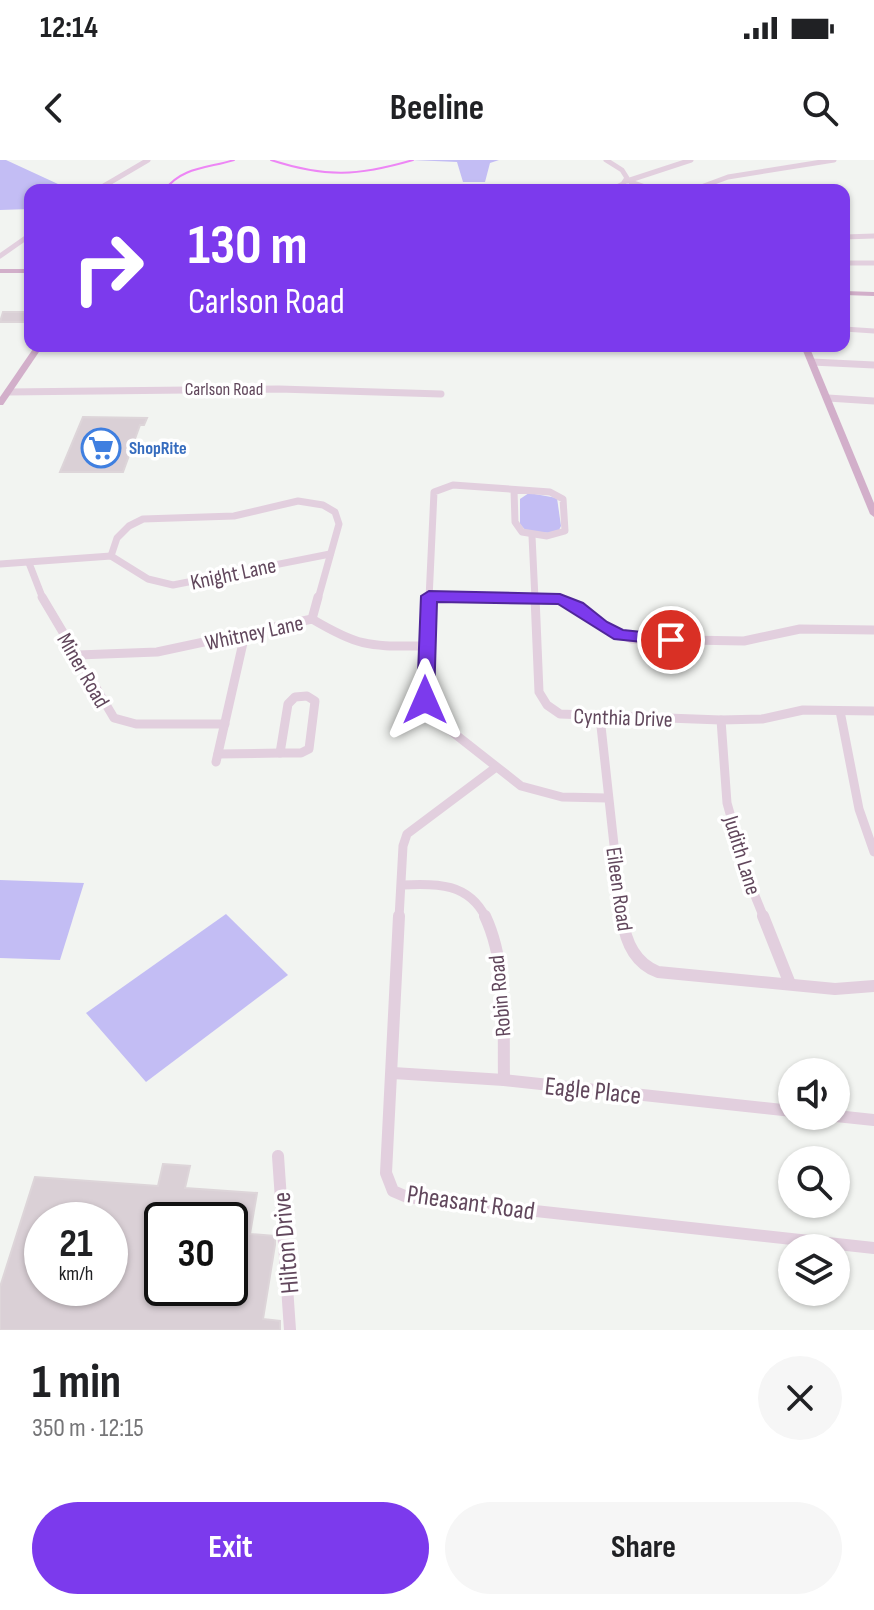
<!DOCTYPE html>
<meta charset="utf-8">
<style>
:root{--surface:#fff;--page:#f6f6f6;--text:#202124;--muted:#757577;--accent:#7c3aed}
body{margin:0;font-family:"Sofia Sans Condensed",sans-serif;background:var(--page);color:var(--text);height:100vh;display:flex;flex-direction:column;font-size:30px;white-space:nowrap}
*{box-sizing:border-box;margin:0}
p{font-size:26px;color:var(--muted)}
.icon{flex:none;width:44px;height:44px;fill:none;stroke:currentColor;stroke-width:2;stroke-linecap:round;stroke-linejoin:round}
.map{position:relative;height:1170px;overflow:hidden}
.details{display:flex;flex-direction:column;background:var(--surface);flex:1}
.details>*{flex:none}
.top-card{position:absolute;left:24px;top:24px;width:826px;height:168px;border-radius:16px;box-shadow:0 2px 6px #0004;background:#7c3aed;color:#fff;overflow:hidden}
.buttons{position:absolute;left:778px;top:898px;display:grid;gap:16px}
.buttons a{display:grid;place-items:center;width:72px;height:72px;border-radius:50%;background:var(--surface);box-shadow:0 2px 6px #0004;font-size:40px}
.speed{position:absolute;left:24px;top:1042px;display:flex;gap:16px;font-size:40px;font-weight:700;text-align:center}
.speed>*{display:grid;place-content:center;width:104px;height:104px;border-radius:50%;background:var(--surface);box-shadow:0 2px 6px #0004;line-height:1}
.speed small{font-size:20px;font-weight:400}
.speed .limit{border:4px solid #111;border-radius:12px;background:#fff;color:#111}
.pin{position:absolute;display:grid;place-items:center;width:68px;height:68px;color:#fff;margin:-34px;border:4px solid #fff;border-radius:50%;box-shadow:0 2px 8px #0007}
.me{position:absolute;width:88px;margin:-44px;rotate:0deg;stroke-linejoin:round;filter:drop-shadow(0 0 6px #0008)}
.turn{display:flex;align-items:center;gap:28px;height:168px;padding:0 32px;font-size:36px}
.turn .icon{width:104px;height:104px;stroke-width:2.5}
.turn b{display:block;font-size:56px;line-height:68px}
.round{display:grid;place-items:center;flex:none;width:84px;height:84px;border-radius:42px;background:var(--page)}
.overview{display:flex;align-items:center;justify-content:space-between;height:136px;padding:0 32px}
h1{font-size:48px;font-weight:700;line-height:60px}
.button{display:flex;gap:16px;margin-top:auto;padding:16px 32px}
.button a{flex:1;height:92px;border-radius:48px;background:var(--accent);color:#fff;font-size:32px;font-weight:700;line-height:92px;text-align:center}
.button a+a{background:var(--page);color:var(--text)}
.status{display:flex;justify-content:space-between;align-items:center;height:56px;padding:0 40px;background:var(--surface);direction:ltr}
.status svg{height:22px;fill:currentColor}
header{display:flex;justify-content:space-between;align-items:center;height:104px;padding:0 32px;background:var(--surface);font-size:36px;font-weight:700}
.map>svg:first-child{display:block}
.green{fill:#c3bdf4}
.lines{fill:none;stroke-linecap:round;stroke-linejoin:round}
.stream{stroke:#ed86f5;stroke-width:2}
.building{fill:#dad0d6;stroke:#ddd5d9;stroke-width:2;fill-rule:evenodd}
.minor-far3{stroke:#e2cfde;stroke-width:5}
.minor-far2{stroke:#e2cfde;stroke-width:7}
.minor-far1{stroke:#e2cfde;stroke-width:9}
.minor{stroke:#e2cfde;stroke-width:12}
.major{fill:#d2afca;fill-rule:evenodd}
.route{fill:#7c3aed;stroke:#51269a;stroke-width:2}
.labels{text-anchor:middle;stroke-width:7;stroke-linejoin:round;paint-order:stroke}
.far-street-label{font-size:18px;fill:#61475c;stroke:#fff}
.far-shop-label{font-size:18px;font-weight:bold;fill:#366cbe;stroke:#fff;text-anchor:start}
.street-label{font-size:22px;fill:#61475c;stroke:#fff}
.near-street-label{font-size:26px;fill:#61475c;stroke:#fff}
</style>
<div class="status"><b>12:14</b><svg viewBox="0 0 49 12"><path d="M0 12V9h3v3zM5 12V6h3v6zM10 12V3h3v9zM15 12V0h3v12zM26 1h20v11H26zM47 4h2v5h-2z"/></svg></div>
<header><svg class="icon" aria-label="back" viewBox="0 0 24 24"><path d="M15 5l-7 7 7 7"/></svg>Beeline<svg class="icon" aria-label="search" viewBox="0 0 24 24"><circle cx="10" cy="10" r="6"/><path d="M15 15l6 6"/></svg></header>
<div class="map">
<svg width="874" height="1170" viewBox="0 0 874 1170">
<rect width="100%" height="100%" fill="#f2f4f1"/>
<g class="green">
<path d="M 0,0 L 6,0 L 71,30 L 30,30 L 30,49 L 0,50 Z"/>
<path d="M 412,0 L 499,0 L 490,3 L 485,22 L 463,22 L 457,2 Z"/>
<path d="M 529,333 L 557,338 L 561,366 L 559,370 L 550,373 L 526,371 L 520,364 L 520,339 Z"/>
<path d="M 0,720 L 84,723 L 60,800 L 0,798 Z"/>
<path d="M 226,754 L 288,815 L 146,922 L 86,853 Z"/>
</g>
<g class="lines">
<g class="stream">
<path d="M 271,0 C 326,18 358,16 413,0"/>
<path d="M 165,30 C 181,7 209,8 234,0"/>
</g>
</g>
<g class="building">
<path d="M 3,152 L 30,152 L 30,162 L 0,162 Z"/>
<path d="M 83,257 L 147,258 L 144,265 L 140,265 L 123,312 L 60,312 Z"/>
<path d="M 163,1004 L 190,1006 L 185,1028 L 257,1033 L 250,1074 L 275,1076 L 275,1085 L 263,1159 L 280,1161 L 280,1170 L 0,1170 L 0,1127 L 35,1017 L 158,1026 ZM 42,1060 L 110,1060 L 110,1128 L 42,1128 ZM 162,1060 L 230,1060 L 230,1128 L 162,1128 Z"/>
</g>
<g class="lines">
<g class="minor-far3">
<path d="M 606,0 L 622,10 L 627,18 L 623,24 L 610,30"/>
<path d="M 627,21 L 691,0"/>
<path d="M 631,22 L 654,30"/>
<path d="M 97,30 L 148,0"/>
<path d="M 693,30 L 728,17 L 834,0"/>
<path d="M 844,77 L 874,76"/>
<path d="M 0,96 L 30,75"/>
<path d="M 844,103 L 874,103"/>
<path d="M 844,169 L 874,171"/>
</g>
<g class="minor-far2">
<path d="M 812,202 L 874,205"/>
<path d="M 8,232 L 279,229 L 441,234"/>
<path d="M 828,238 L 874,241"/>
<path d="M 532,376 L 535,439"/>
<path d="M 111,396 L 117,378 L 129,366 L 143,359 L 234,356 L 298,341 L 323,345 L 335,352 L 339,364 L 318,439"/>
<path d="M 29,403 L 43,439"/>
<path d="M 0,404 L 111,396 L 148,419 L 173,425 L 330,394"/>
<path d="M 429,436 L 560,439"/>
<path d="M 429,439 L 434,332 L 453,325 L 550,332 L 563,339 L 565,371 L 547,376 L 522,372 L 515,362 L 514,330"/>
</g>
<g class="minor-far1">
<path d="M 42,437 L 114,558 L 136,564 L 225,564"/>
<path d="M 429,437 L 425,532 L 432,556 L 521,626 L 562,637 L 607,638"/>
<path d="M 475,437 L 560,439 L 577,446 L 601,466 L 632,479 L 744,481 L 800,469 L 874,470"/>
<path d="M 535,437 L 539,532 L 547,545 L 560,554 L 721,560 L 762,559 L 803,550 L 874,551"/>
<path d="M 312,459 L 318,437"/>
<path d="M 78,495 L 157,492 L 312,459 C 361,488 369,486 425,486"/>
<path d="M 307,536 L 315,541 L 309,589 L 301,593 L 280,593 L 288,544 L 295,537 Z"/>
<path d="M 840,551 L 859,649 L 874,692"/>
<path d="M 600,557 L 622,758"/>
<path d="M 721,560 L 727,643 L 749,721 L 764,758"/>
<path d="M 218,594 L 280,593"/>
<path d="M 216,602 L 245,474"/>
<path d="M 402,725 C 437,723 469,723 486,758"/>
<path d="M 399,758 L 403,686 L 407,674 L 495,608"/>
</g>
<g class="minor">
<path d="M 399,756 L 386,1013 L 393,1031 L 407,1037 L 874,1088"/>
<path d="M 485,756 C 508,805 503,867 504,920"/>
<path d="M 622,756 C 625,781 634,803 658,812 L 835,829 L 874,826"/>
<path d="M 763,756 L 790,824"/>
<path d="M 393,913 L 504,920 L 792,951"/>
<path d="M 836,956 L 874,960"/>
<path d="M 278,996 L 290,1170"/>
</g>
<g class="major">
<rect x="0" y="109" width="30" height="4"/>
<path d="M 844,131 L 874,132 L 874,136 L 844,135 Z"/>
<path d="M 35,186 L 43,186 L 3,245 L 0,245 L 0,237 Z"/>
<path d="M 801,186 L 809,186 L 874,343 L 874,357 L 870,354 Z"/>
</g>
</g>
<path class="route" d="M 429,431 L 560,434 L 583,443 L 607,462 L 623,470 L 671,475 L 679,480 L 671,485 L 614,479 L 558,444 L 437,442 L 434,540 L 425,546 L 417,540 L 421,436 Z"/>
<defs>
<symbol id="supermarket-ring" viewBox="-11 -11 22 22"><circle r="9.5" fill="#fff" stroke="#3f7fe0" stroke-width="1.5"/><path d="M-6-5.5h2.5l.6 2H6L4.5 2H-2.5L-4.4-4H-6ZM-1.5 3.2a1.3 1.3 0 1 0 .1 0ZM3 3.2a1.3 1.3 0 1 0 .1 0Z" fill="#3f7fe0"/></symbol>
</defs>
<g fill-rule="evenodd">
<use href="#supermarket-ring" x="79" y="266" width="44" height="44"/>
</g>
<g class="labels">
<g class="far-street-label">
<text x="224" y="235">Carlson Road</text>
</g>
<g class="far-shop-label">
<text x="129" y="294">ShopRite</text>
</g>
<g class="street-label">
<text transform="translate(233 413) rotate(-12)" y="8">Knight Lane</text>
<text transform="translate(254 472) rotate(-12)" y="8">Whitney Lane</text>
<text transform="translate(84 510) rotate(60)" y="8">Miner Road</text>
<text transform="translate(623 557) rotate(2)" y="8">Cynthia Drive</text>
<text transform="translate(743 695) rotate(73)" y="8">Judith Lane</text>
<text transform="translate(620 729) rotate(82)" y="8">Eileen Road</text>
<text transform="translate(499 836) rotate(-95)" y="8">Robin Road</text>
</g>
<g class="near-street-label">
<text transform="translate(593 930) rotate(6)" y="9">Eagle Place</text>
<text transform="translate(471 1042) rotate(8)" y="9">Pheasant Road</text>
<text transform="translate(285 1083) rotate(-95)" y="9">Hilton Drive</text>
</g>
</g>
</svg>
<div class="buttons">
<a><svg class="icon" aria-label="sound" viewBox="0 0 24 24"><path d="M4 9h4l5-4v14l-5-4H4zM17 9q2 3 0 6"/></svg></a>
<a><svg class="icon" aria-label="search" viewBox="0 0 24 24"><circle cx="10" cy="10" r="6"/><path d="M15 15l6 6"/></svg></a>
<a><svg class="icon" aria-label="layers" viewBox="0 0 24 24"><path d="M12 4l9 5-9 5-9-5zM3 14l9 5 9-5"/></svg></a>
</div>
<div class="speed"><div>21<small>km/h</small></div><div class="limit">30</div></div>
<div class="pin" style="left:671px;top:480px;background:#d93025"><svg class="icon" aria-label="arrive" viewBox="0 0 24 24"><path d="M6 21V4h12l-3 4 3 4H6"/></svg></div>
<svg class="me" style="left:425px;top:540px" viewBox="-20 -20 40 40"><path d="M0-17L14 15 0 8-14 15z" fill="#7c3aed" stroke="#fff" stroke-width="4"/></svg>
<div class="top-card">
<div class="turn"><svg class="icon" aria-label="right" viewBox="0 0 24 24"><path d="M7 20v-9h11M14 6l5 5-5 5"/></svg><div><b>130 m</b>Carlson Road</div></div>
</div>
</div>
<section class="details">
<div class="overview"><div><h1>1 min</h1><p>350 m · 12:15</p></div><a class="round"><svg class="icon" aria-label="close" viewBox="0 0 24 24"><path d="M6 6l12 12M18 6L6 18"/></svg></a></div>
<div class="button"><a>Exit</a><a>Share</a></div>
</section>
